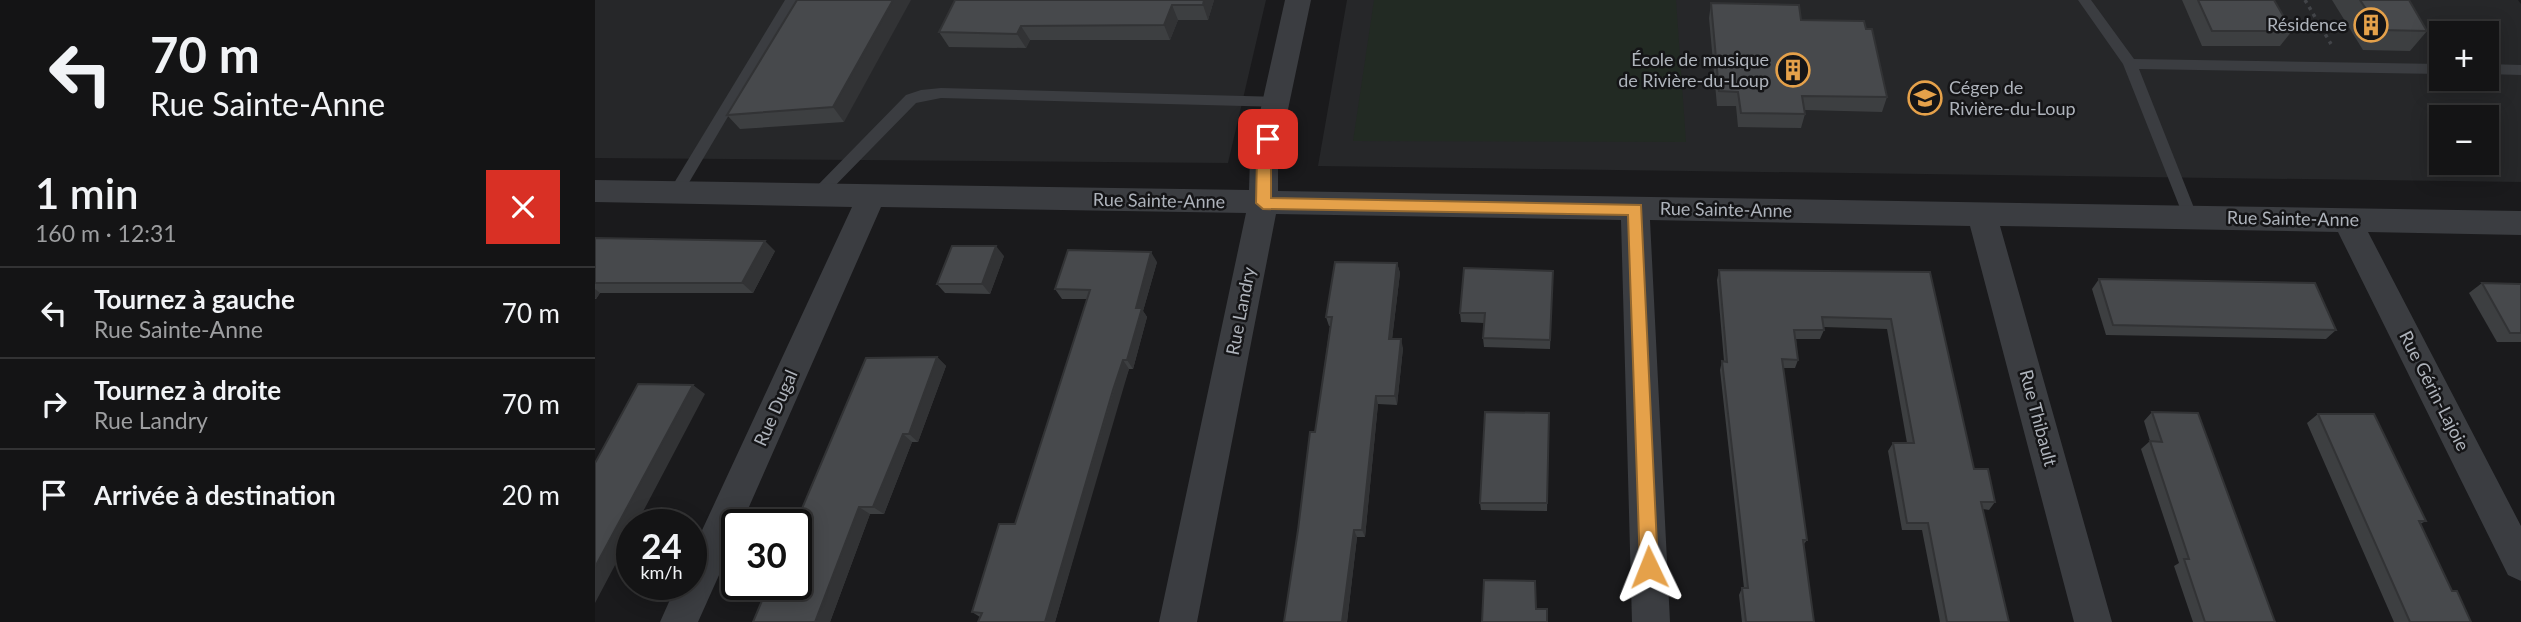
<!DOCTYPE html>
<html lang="fr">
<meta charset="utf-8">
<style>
:root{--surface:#141415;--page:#212122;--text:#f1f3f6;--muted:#9d9ea0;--line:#333334}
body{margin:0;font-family:Lato,sans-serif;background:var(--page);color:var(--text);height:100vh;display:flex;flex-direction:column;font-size:26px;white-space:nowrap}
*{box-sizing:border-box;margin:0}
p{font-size:23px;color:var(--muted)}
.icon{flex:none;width:38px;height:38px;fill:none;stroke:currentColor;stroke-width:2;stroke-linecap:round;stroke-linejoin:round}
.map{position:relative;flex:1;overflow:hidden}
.sheet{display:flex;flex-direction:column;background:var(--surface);width:595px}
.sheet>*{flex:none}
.banner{background:#141415;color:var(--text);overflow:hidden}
.buttons{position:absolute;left:1834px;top:21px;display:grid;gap:14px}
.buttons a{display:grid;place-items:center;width:70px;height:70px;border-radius:0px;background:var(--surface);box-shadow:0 4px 18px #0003,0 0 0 2px var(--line);font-size:35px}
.speed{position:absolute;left:21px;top:509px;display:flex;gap:14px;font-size:35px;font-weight:700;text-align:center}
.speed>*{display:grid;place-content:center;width:91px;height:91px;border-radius:50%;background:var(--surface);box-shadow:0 4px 18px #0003,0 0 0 2px var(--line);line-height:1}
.speed small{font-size:18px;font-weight:400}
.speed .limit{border:4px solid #111;border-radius:10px;background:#fff;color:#111}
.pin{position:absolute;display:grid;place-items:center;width:60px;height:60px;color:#fff;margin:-30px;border-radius:14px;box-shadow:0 4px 10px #0006}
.me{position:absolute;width:77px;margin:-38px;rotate:358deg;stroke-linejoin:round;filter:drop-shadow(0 0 5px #0008)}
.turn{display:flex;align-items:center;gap:24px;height:147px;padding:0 35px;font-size:32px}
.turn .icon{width:91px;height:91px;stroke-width:2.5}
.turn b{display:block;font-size:49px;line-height:60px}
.round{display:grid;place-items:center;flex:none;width:74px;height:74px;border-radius:0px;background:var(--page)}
.headline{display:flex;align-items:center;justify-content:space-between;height:119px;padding:0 35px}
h1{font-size:42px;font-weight:600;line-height:52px}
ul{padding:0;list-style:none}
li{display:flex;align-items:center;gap:21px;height:91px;padding:0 35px;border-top:2px solid var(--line)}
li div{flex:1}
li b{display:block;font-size:26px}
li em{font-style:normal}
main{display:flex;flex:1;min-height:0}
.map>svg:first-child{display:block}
.built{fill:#262729;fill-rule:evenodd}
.green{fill:#222a23}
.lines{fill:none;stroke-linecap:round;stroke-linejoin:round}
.path{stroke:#424448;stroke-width:3.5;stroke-dasharray:3.5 4.5;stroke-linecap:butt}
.lane{fill:#3b3d41;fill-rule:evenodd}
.street{fill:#3b3d41;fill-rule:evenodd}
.wall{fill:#3d3f41}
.shaded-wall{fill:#323335}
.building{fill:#47494c;stroke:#323335;stroke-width:2}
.route{fill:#e5a14a;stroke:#956930;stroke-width:2}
.labels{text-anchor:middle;stroke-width:5;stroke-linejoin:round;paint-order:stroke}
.poi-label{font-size:18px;fill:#aeb3bb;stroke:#151517;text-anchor:end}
.street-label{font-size:18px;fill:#aeb3bb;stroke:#151517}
</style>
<main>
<section class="sheet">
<div class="banner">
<div class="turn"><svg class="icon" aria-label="left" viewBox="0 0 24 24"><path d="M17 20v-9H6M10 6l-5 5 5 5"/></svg><div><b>70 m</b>Rue Sainte-Anne</div></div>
</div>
<div class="headline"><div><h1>1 min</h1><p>160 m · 12:31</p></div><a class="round" style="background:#d93025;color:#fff"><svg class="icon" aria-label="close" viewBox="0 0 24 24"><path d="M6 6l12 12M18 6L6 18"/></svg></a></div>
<ul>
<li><svg class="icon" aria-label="left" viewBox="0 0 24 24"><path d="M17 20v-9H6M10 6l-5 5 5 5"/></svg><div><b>Tournez à gauche</b><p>Rue Sainte-Anne</p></div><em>70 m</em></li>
<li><svg class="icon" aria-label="right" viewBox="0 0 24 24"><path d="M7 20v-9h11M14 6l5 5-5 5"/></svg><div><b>Tournez à droite</b><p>Rue Landry</p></div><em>70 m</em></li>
<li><svg class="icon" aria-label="arrive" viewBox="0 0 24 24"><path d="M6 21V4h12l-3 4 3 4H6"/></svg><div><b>Arrivée à destination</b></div><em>20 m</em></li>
</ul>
</section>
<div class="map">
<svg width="1926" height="622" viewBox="0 0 1926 622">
<rect width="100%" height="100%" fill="#1a1a1c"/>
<g class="built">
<path d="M 0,0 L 671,0 L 633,163 L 0,158 Z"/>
<path d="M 752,0 L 1923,0 L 1926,4 L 1926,182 L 723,166 ZM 1846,33 L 1892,33 L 1892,79 L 1846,79 ZM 1846,117 L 1892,117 L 1892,163 L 1846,163 Z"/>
</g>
<path class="green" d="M 779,0 L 1081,0 L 1091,142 L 758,141 Z"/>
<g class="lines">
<path class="path" d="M 1710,0 L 1736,44"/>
<g class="lane">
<path d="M 190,0 L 202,0 L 86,196 L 76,196 L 74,192 L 76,188 Z"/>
<path d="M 1483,0 L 1496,0 L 1539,59 L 1846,64 L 1846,74 L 1544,69 L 1603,218 L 1596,224 L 1589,218 L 1528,64 Z"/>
<path d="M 1892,64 L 1926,65 L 1926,75 L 1892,74 Z"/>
<path d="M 346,88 L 682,97 L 689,102 L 682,107 L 346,98 L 321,103 L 229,197 L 219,197 L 217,193 L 219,189 L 311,95 L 326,90 Z"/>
</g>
<path class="street" d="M 690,0 L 716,0 L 683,157 L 683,191 L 1926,211 L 1926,235 L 1773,232 L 1926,526 L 1926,581 L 1913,575 L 1743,232 L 1405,226 L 1517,622 L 1479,622 L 1375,226 L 1055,220 L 1075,622 L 1037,622 L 1026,220 L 681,214 L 602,622 L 564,622 L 651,213 L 286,207 L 146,525 L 142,525 L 142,535 L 103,622 L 65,622 L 82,584 L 96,584 L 96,554 L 257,207 L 0,202 L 0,180 L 654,190 L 655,157 Z"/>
</g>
<g class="wall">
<path d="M 202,0 L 249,122 L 145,129 L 132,115 Z"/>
<path d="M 619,0 L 613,20 L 583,20 L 575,40 L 435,40 L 431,48 L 354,47 L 344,32 Z"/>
<path d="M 1587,0 L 1679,0 L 1697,31 L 1685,46 L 1607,46 Z"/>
<path d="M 1737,0 L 1814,0 L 1832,31 L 1815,51 L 1768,50 Z"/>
<path d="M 1116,3 L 1206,20 L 1271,29 L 1292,97 L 1287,112 L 1210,110 L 1210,114 L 1206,128 L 1143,127 L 1141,106 L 1122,106 L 1114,18 Z"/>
<path d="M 0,238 L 180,251 L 158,293 L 5,293 L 1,299 L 0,299 Z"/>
<path d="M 409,256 L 395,294 L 350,293 L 342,284 Z"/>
<path d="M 562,262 L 548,311 L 552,317 L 538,369 L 534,369 L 524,398 L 460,622 L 383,622 L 385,617 L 377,612 L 420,524 L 492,299 L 467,299 L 460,289 Z"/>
<path d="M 802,263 L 805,273 L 797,339 L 808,348 L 802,405 L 783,404 L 770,537 L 762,537 L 752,622 L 689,622 L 720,432 L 735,326 L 734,326 L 731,317 Z"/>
<path d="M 1124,270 L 1335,272 L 1379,469 L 1400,502 L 1394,510 L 1388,509 L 1414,622 L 1345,622 L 1327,530 L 1307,530 L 1293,451 L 1298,443 L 1312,443 L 1292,329 L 1229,327 L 1229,330 L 1225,339 L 1201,339 L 1203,360 L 1200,368 L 1188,368 L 1212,540 L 1209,544 L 1219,622 L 1147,622 L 1144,595 L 1147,588 L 1149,588 L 1125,370 L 1127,361 L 1129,361 L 1122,280 Z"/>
<path d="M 958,271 L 955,349 L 889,347 L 888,338 L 889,323 L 866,322 L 865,313 Z"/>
<path d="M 1504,279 L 1741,330 L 1731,339 L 1511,335 L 1497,289 Z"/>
<path d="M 1887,283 L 1926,284 L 1926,342 L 1902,342 L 1874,293 Z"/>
<path d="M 342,357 L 351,366 L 323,442 L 317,442 L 289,514 L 275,514 L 235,622 L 158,622 Z"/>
<path d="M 1557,412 L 1680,622 L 1598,622 L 1579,566 L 1584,563 L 1546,449 L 1555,441 L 1549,421 Z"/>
<path d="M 954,413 L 952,511 L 886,510 L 885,503 Z"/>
<path d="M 1723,414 L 1831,521 L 1825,524 L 1857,591 L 1876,622 L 1799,622 L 1712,423 Z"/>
</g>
<g class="shaded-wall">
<path d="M 298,0 L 316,0 L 249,122 L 238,107 Z"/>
<path d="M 609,0 L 619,0 L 613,20 L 608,5 Z"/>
<path d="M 577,5 L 583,20 L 575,40 L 569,25 Z"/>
<path d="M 426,26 L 435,40 L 431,48 L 422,34 Z"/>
<path d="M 170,241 L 180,251 L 158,293 L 147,283 Z"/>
<path d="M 401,246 L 409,256 L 395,294 L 387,284 Z"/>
<path d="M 556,252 L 562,262 L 548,311 L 552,317 L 538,369 L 532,360 L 541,308 Z"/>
<path d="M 802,263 L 805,273 L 796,348 L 794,339 Z"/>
<path d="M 0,289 L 5,293 L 1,299 L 0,298 Z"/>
<path d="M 806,339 L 808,348 L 802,405 L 800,396 Z"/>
<path d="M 342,357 L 351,366 L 323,442 L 314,434 Z"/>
<path d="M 528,360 L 534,369 L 460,622 L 450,622 Z"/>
<path d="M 98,385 L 110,394 L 41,525 L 37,525 L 37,533 L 0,603 L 0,567 Z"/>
<path d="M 781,396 L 783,404 L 770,537 L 767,530 Z"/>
<path d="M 308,434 L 317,442 L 289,514 L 278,507 Z"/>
<path d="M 264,507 L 275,514 L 235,622 L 220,622 Z"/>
<path d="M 759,530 L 762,537 L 752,622 L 747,622 Z"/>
</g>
<g class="building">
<path d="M 202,0 L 298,0 L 238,107 L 132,115 Z"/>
<path d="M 360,0 L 609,0 L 608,5 L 577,5 L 569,25 L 426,26 L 422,34 L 344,32 Z"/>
<path d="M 1603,0 L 1679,0 L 1697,31 L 1617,31 Z"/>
<path d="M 1765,0 L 1814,0 L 1832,31 L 1785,30 Z"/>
<path d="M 1116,3 L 1204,5 L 1206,20 L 1269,21 L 1271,29 L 1277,29 L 1292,97 L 1207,96 L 1210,114 L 1146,113 L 1143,92 L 1124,91 Z"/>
<path d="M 0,238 L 170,241 L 147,283 L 0,283 Z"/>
<path d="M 357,246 L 401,246 L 387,284 L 342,284 Z"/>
<path d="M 473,250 L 556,252 L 541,308 L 547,308 L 532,360 L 528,360 L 518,390 L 450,622 L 383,622 L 387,613 L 377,612 L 404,524 L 420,524 L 495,290 L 460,289 Z"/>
<path d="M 740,262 L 802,263 L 794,339 L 806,339 L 800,396 L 781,396 L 767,530 L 759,530 L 747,622 L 689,622 L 703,530 L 715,432 L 720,432 L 737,317 L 731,317 Z"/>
<path d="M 869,268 L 958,271 L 955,340 L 888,338 L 890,313 L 865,313 Z"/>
<path d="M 1124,270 L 1335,272 L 1379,469 L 1393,469 L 1400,502 L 1386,502 L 1414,622 L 1352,622 L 1333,523 L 1312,523 L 1298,443 L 1319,443 L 1296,319 L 1227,317 L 1229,330 L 1199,330 L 1203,360 L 1187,359 L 1212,540 L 1208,540 L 1219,622 L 1151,622 L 1147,588 L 1153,588 L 1127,361 L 1132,362 Z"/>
<path d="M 1504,279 L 1720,283 L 1741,330 L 1518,325 Z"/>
<path d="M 1887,283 L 1926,284 L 1926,333 L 1915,333 Z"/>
<path d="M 342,357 L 314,434 L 308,434 L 278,507 L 264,507 L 220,622 L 158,622 L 174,584 L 201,584 L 201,525 L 200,525 L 271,358 Z"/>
<path d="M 43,384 L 98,385 L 0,567 L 0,463 Z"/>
<path d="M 890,412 L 954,413 L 952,503 L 885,503 Z"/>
<path d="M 1557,412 L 1603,413 L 1680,622 L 1610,622 L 1589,559 L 1594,559 L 1555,441 L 1567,442 Z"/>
<path d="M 1723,414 L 1779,414 L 1831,521 L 1824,521 L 1857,591 L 1862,591 L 1876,622 L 1815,622 Z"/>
<path d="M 889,580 L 940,581 L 941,609 L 952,609 L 952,622 L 887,622 Z"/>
</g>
<path class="route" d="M 673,134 L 680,139 L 676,157 L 676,198 L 1046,205 L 1063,567 L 1060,573 L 1054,576 L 1047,573 L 1045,567 L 1033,215 L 668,209 L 661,203 L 662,157 L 666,139 Z"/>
<defs>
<symbol id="building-ring" viewBox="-11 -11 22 22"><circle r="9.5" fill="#151517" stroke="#e5a14a" stroke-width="1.5"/><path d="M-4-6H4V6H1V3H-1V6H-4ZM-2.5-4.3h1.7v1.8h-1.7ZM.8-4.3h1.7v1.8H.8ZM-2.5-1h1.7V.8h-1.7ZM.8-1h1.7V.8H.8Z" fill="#e5a14a"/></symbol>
<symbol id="university-ring" viewBox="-11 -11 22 22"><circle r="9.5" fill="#151517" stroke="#e5a14a" stroke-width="1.5"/><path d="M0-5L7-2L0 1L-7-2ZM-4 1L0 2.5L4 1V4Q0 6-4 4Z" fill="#e5a14a"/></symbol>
</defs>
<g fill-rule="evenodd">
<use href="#building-ring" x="1757" y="6" width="38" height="38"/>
<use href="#building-ring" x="1179" y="51" width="38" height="38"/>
<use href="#university-ring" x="1311" y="79" width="38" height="38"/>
</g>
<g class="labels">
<g class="poi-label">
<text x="1752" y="31">Résidence</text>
<text x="1174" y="66">École de musique<tspan x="1174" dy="21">de Rivière-du-Loup</tspan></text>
<text x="1354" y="94" text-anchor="start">Cégep de<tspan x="1354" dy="21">Rivière-du-Loup</tspan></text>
</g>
<g class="street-label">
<text transform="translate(564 201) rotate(1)" y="6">Rue Sainte-Anne</text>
<text transform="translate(1131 210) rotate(1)" y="6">Rue Sainte-Anne</text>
<text transform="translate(1698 219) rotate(1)" y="6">Rue Sainte-Anne</text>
<text transform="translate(646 311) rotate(-79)" y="6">Rue Landry</text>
<text transform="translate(1839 391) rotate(63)" y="6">Rue Gérin-Lajoie</text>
<text transform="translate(181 408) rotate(-66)" y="6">Rue Dugal</text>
<text transform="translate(1443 418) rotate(75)" y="6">Rue Thibault</text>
</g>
</g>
</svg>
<div class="buttons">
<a>+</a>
<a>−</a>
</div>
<div class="speed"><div>24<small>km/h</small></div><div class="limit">30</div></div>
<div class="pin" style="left:673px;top:139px;background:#d93025"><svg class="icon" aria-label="arrive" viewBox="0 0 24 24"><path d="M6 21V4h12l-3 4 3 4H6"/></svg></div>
<svg class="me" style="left:1054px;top:567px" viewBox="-20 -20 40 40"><path d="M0-17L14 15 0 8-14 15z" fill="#e5a14a" stroke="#fff" stroke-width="4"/></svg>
</div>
</main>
